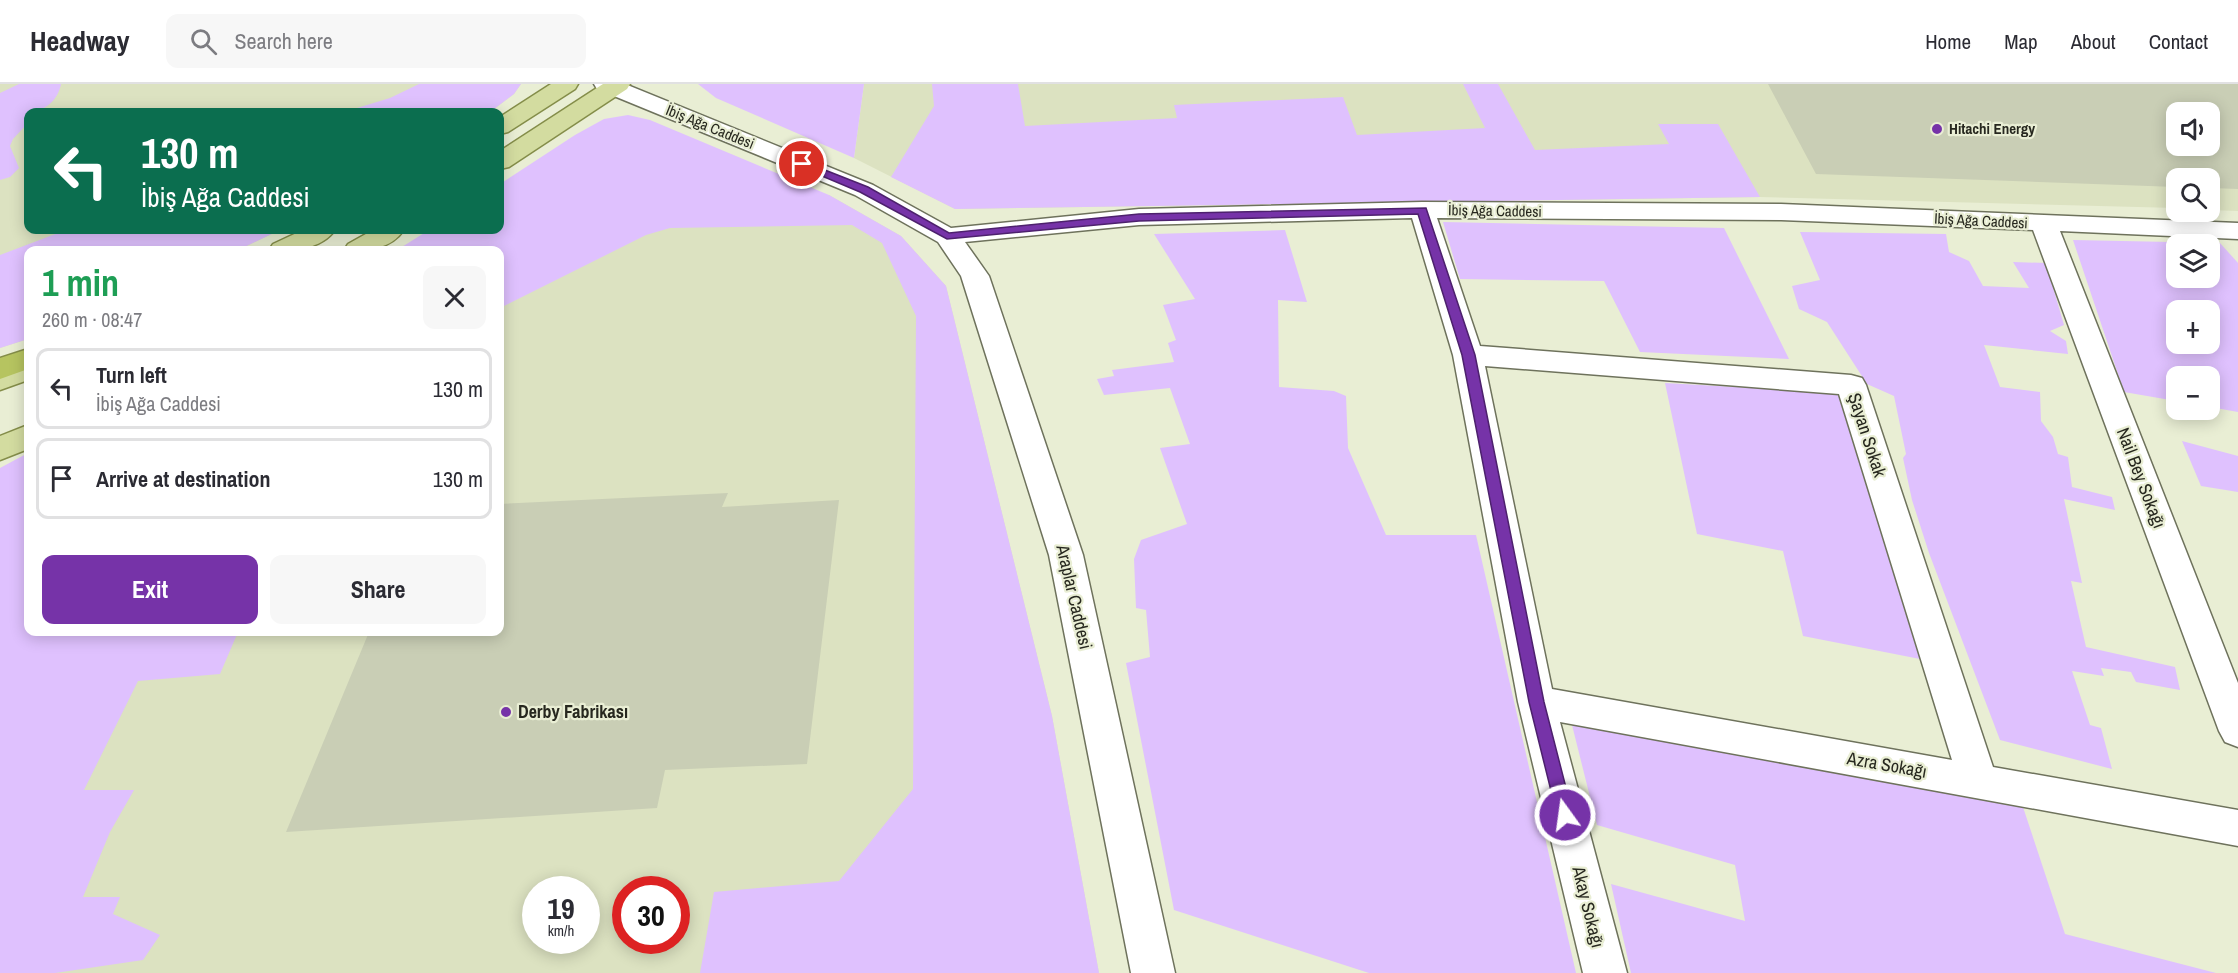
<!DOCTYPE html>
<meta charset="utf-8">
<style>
:root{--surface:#fff;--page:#f7f7f7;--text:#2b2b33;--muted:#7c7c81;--line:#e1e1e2;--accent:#7633a8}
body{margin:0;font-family:"Archivo Narrow",sans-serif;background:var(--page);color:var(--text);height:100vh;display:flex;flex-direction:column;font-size:22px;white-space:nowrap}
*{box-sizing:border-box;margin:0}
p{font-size:20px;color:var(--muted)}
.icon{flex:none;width:33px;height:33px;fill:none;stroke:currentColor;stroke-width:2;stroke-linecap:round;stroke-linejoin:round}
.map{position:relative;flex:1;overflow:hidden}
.side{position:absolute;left:24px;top:162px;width:480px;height:390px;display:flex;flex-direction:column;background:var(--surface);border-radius:12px;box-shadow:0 3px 15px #0003}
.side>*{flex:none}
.top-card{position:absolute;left:24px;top:24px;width:480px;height:126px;border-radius:12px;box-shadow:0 3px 15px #0003;background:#0b6e4f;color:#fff;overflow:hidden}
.controls{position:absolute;left:2166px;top:18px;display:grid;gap:12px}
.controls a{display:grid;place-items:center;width:54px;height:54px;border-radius:12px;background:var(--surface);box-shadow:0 3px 15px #0003;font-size:30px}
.speed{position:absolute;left:522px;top:792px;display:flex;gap:12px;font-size:30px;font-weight:700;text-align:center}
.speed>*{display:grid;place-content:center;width:78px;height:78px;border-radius:50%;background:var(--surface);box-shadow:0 3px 15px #0003;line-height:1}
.speed small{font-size:15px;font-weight:400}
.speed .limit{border:9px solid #d22;background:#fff;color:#111}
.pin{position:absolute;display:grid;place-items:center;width:51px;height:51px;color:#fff;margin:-26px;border:3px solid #fff;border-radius:50%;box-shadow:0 2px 6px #0007}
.me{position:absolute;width:66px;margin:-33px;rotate:346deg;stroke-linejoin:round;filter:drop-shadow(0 0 4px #0008)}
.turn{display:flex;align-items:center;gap:21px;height:126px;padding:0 18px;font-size:27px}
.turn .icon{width:78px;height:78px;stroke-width:2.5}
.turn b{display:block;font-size:42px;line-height:51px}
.round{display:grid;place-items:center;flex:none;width:63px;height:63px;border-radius:12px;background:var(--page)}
.head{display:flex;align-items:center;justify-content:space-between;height:102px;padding:0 18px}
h1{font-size:36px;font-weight:800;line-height:45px;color:#1e9e55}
.cta{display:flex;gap:12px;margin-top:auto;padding:12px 18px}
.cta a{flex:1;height:69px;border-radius:12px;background:var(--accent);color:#fff;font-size:24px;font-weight:800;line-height:69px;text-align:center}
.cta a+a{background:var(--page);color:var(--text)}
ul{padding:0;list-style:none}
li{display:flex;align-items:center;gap:18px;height:81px;margin:0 12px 9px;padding:0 6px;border:3px solid var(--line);border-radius:12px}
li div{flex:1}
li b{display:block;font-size:22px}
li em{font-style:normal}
header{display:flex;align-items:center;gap:36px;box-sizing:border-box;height:84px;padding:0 30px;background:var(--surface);border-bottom:2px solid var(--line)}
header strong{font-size:28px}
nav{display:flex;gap:33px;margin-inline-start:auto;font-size:21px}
.search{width:420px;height:54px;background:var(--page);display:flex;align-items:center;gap:15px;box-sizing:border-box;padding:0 21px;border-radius:12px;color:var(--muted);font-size:22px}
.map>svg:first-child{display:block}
.built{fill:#dce2c1;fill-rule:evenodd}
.green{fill:#dfc1fe;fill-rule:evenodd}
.building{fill:#c9ceb5;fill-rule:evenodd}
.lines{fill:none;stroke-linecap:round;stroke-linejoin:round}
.minor-casing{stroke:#6e725c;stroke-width:3}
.major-casing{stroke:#848d49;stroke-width:3}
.highway-casing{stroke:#848d49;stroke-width:3}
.minor{fill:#fff;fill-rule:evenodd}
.major{fill:#d3dca0;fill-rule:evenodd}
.highway{fill:#b6c460;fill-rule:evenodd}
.route{fill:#7633a8;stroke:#4d216d;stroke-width:1.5}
.poi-dot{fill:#7633a8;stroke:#e9eed4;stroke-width:2}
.labels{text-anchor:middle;stroke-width:4.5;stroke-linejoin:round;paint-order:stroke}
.far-street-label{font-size:15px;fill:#27281f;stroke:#e9eed4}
.far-poi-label{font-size:15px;font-weight:bold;fill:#27281f;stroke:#e9eed4;text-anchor:start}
.street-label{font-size:18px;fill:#27281f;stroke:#e9eed4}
.poi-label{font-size:18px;font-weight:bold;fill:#27281f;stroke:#e9eed4;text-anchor:start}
</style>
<header>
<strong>Headway</strong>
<div class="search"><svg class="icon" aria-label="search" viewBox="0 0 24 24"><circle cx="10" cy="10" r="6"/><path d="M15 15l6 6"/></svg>Search here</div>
<nav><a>Home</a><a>Map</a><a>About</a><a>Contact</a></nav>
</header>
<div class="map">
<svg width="2238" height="889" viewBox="0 0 2238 889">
<rect width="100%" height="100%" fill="#e9eed4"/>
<g class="built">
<path d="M 0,0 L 521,0 L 514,10 L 490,28 L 28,28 L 28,146 L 280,146 L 238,166 L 28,166 L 28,255 L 0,264 Z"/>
<path d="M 864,0 L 2238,0 L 2238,127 L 2210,126 L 2210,94 L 2176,94 L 2176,124 L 1760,113 L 955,125 L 854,74 ZM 2176,28 L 2210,28 L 2210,62 L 2176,62 Z"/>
<path d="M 829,111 L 901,152 L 946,202 L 1052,632 L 1099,889 L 0,889 L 28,548 L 500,548 L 500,146 ZM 536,806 L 586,806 L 586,856 L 536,856 ZM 626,806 L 676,806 L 676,856 L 626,856 Z"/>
</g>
<g class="green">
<path d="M 19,0 L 61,0 C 58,16 45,28 28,28 L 28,39 L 13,55 L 10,62 L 19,84 L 10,93 L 0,96 L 0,9 Z"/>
<path d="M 419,0 L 521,0 L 514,10 L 490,28 L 344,28 L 390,14 Z"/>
<path d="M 698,0 L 864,0 L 854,74 L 716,14 Z"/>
<path d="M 932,0 L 1018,0 L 1025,42 L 1177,34 L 1174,21 L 1343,13 L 1357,51 L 1485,44 L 1463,0 L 1498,0 L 1535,66 L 1669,60 L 1658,40 L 1718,40 L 1760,113 L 955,125 L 891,93 L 934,22 Z"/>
<path d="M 628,31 L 650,36 L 829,111 L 901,152 L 946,202 L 1052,632 L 1099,889 L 700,889 L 714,808 L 839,797 L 913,705 L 916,232 L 882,159 L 852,141 L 670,144 L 646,151 L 500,224 L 500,166 L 397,166 L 429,146 L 500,146 L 500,100 L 575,51 L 604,35 Z"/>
<path d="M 1443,138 L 1724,144 L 1789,275 L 1640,268 L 1604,197 L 1460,195 Z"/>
<path d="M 66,146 L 280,146 L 238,166 L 28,166 L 28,255 L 0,264 L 0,171 Z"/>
<path d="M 1285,146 L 1307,218 L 1278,216 L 1279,303 L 1334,307 L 1346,312 L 1348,364 L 1386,451 L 1476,451 L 1576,889 L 1369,889 L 1174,826 L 1126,579 L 1150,573 L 1146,526 L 1136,524 L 1134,475 L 1141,456 L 1187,440 L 1160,364 L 1190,360 L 1170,304 L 1104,311 L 1097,295 L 1114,292 L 1112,286 L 1174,278 L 1168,259 L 1176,256 L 1163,221 L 1195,215 L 1154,150 Z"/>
<path d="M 1800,148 L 1946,150 L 1949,168 L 1969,177 L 1983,202 L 2029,204 L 2013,178 L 2046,179 L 2064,241 L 2050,247 L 2066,257 L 2068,270 L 1984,261 L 2000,303 L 2040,308 L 2041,337 L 2053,353 L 2058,370 L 2068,373 L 2072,403 L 2112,413 L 2115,426 L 2064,415 L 2082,499 L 2071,497 L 2086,563 L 2175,583 L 2180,606 L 2136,598 L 2131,588 L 2101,584 L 2104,592 L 2072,587 L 2090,641 L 2101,644 L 2112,685 L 2000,656 L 1929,469 L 1912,416 L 1903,374 L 1906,370 L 1894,312 L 1867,300 L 1827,238 L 1799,225 L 1792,202 L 1820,196 Z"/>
<path d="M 2073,156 L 2220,159 L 2238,179 L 2238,328 L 2210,323 L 2210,292 L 2176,292 L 2176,317 L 2124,308 ZM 2176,160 L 2210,160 L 2210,194 L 2176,194 ZM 2176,226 L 2210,226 L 2210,260 L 2176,260 Z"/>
<path d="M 1665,299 L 1840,309 L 1920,575 L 1803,552 L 1783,467 L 1697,450 Z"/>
<path d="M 2182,357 L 2238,372 L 2238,408 L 2201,402 Z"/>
<path d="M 28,369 L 28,548 L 238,548 L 220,590 L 138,597 L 84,706 L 134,706 L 110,748 L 83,813 L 120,813 L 113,830 L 160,851 L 143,876 L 55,889 L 0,889 L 0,384 Z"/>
<path d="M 1572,641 L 2021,717 L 2065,850 L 2216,889 L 1631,889 L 1611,800 L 1745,837 L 1735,781 L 1597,741 Z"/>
</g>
<g class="building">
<path d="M 1768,0 L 2238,0 L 2238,105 L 2210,104 L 2210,94 L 2176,94 L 2176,103 L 1816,90 ZM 2176,28 L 2210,28 L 2210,62 L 2176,62 Z"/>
<path d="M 728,409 L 722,423 L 839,416 L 807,680 L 665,686 L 657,724 L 286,748 L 369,548 L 500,548 L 500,420 Z"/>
</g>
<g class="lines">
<defs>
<path id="minor" d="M 594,0 L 625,0 L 873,101 L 951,144 L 1139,125 L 1422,118 L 1781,120 L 2238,139 L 2238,155 L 2060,147 L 2238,599 L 2238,663 L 2225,658 L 2219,647 L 2033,146 L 1781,136 L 1437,134 L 1480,262 L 1851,291 L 1862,294 L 1866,301 L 1993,683 L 2238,726 L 2238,762 L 1560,638 L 1627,889 L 1583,889 L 1518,618 L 1453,271 L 1412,134 L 1139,141 L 965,158 L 989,192 L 1083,471 L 1175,889 L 1131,889 L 1049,471 L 961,192 L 938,158 L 855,111 L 597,5 ZM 1485,282 L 1839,310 L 1952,676 L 1552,605 Z"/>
<g id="major">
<path d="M 551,0 L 578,0 L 575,5 L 508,48 L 500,50 L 500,33 Z"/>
<path d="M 603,0 L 630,0 L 627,5 L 509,83 L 500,85 L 500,67 Z"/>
<path d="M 303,146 L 335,146 C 321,166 290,168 269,166 L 273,160 Z"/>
<path d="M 373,146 L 404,146 C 389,167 367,166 344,166 L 348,160 Z"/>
<path d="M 28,275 L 28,296 L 0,306 L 0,285 Z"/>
<path d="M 28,341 L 28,365 L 0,376 L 0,352 Z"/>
</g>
<path id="highway" d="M 28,265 L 28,285 L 0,295 L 0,274 Z"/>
</defs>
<use href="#minor" class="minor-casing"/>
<use href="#major" class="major-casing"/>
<use href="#highway" class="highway-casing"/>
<use href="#minor" class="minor"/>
<use href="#major" class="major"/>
<use href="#highway" class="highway"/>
</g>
<path class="route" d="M 802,77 L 868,103 L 949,149 L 1139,130 L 1426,124 L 1475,271 L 1544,618 L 1573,731 L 1571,736 L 1565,738 L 1559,736 L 1557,731 L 1529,618 L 1462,271 L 1418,130 L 1139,137 L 947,155 L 860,108 L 798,82 L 797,80 Z"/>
<g class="poi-dot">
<circle cx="1937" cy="45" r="6"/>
<circle cx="506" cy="628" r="6"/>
</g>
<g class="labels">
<g class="far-street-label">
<text transform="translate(710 43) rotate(22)" y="5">İbiş Ağa Caddesi</text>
<text transform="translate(1495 127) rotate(1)" y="5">İbiş Ağa Caddesi</text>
<text transform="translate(1981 137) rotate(3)" y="5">İbiş Ağa Caddesi</text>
</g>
<g class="far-poi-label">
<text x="1949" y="50">Hitachi Energy</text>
</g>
<g class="street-label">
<text transform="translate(1867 351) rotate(72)" y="6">Şayan Sokak</text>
<text transform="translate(2141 394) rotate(69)" y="6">Nail Bey Sokağı</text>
<text transform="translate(1074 513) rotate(77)" y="6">Araplar Caddesi</text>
<text transform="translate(1887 681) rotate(10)" y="6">Azra Sokağı</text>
<text transform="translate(1588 823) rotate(76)" y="6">Akay Sokağı</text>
</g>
<g class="poi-label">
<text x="518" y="634">Derby Fabrikası</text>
</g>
</g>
</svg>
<div class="controls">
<a><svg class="icon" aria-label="sound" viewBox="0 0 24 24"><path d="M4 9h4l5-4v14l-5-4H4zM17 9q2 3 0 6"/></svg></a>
<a><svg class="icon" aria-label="search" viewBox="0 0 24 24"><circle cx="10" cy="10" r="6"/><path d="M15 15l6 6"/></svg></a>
<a><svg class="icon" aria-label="layers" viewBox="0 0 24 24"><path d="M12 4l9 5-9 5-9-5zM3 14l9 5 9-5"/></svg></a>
<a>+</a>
<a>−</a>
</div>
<div class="speed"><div>19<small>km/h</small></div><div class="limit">30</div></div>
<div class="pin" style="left:802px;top:80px;background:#d93025"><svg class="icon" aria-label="arrive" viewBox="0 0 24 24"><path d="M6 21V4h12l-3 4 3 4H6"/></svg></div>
<svg class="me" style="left:1565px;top:731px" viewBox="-20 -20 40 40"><circle r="17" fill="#7633a8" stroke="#fff" stroke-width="3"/><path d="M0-11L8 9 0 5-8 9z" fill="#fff"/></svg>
<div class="top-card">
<div class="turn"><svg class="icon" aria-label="left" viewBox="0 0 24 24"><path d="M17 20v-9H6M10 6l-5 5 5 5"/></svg><div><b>130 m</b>İbiş Ağa Caddesi</div></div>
</div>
<section class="side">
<div class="head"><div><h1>1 min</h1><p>260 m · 08:47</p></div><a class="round"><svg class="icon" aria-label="close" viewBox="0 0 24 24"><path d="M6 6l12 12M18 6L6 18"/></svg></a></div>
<ul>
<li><svg class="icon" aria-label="left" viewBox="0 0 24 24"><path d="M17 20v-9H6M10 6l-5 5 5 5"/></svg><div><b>Turn left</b><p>İbiş Ağa Caddesi</p></div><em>130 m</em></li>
<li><svg class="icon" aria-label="arrive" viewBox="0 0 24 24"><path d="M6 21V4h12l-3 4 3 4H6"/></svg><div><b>Arrive at destination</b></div><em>130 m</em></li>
</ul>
<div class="cta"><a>Exit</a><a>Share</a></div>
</section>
</div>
